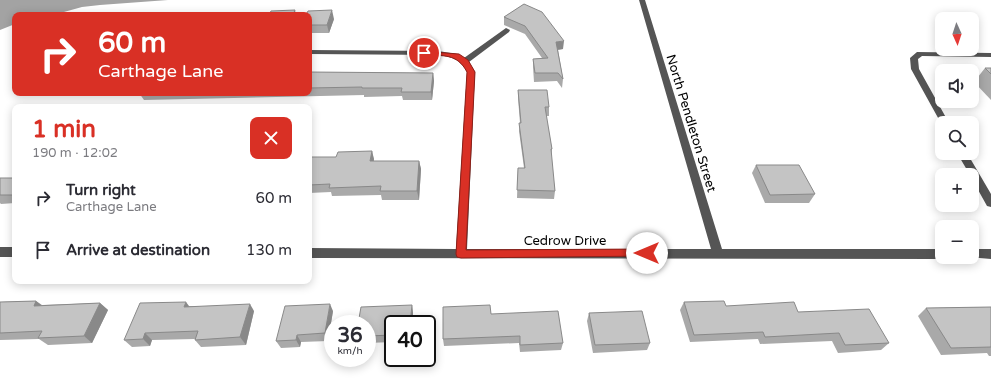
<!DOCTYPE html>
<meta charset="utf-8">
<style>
:root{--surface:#fff;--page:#f7f7f7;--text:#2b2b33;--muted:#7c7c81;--accent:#d93025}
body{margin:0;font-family:"Varela Round",sans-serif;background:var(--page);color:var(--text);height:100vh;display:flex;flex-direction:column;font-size:15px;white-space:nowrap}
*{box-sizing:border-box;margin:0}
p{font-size:13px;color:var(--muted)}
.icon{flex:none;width:22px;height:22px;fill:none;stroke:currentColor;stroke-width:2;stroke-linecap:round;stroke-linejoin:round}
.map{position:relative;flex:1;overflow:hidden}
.side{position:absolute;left:12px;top:104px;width:300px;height:180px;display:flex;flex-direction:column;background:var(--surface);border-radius:8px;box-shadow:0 2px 10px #0003}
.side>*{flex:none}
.hud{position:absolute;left:12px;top:12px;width:300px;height:84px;border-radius:8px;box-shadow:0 2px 10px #0003;background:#d93025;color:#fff;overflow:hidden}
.needle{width:26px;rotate:177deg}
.fabs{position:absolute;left:935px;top:12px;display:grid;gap:8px}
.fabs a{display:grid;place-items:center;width:44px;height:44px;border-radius:8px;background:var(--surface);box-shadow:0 2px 10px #0003;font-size:20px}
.speed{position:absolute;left:324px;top:315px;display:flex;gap:8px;font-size:20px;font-weight:700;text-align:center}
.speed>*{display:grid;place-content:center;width:52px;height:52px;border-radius:50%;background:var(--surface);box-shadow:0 2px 10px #0003;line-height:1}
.speed small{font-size:10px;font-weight:400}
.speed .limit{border:2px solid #111;border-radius:6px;background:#fff;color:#111}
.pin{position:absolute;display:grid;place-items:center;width:34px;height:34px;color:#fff;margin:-17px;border:2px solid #fff;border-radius:50%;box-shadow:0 1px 4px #0007}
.me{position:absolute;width:44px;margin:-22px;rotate:270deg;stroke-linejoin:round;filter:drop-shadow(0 0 3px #0008)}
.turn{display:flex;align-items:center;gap:14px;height:84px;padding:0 20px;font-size:18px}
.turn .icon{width:52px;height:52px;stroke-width:2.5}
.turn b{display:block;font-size:28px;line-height:34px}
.round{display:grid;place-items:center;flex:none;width:42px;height:42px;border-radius:8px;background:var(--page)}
.headline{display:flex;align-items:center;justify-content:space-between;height:68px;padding:0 20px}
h1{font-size:24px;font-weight:700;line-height:30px;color:var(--accent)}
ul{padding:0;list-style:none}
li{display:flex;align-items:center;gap:12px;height:52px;padding:0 20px}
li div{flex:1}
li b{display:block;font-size:15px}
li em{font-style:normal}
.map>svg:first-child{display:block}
.water{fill:#a3a3a3}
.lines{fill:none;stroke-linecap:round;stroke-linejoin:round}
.minor{fill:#555;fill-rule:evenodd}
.wall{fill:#a9a9a9}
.shaded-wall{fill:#898989}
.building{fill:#c4c4c4;stroke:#898989}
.route{fill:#d93025;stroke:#8d1f18}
.labels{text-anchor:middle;stroke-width:4;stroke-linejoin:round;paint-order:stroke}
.street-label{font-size:13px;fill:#000;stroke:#fff}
</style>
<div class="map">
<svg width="991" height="379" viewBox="0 0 991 379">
<rect width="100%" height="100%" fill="#fff"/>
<path class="water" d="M 0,0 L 168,0 L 100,5 L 82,7 L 53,15 L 15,15 L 15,24 L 0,30 Z"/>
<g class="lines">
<g class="minor">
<path d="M 639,0 L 645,0 L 722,249 L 942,249 L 942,257 L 946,257 L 942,259 L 309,258 L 309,248 L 456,249 L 467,72 C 460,59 452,57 438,55 L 309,54 L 309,50 L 438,51 L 457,54 L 464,58 L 506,28 L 510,30 L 509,32 L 469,62 L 475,72 L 467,249 L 711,249 Z"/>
<path d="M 917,52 L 991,53 L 991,57 L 922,56 L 918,59 L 919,69 L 949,123 L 942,123 L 942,125 L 911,69 L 910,58 Z"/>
<path d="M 957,153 L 967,153 L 991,194 L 991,207 L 987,206 L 972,179 L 972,175 L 970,175 Z"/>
<rect x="0" y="247" width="15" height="10"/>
<path d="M 972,249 L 991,249 L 991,259 L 968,257 L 972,257 Z"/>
</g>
</g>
<g class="wall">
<path d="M 524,4 L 563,49 L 558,50 L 563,79 L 562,88 L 557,81 L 534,82 L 533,67 L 533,59 L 542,58 L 525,34 L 504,25 L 504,17 Z"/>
<path d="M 309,15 L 334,19 L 329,33 L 309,33 Z"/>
<path d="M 985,68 L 991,68 L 991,100 L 974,82 Z"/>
<path d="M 309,72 L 433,73 L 434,81 L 432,100 L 403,100 L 402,96 L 364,97 L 364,95 L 144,100 L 139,93 L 309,93 Z"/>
<path d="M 518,90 L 549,107 L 549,116 L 546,116 L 552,149 L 551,158 L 555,191 L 554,199 L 517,198 L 518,168 L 524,168 L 519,131 L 520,123 L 518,98 Z"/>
<path d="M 372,151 L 374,161 L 419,161 L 421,169 L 419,200 L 382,200 L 381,195 L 332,196 L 331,192 L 309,193 L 309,157 L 336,157 Z"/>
<path d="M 756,165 L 815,194 L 809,203 L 765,203 L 752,173 Z"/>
<path d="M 0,178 L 15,178 L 15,203 L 1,204 L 0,203 Z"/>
<path d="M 36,301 L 42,305 L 100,303 L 108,310 L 92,343 L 48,345 L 39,339 L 0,340 L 0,302 Z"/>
<path d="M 684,302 L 726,306 L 798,312 L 889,343 L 881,350 L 838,353 L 832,341 L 760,344 L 758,339 L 690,342 L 680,310 Z"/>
<path d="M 412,305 L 413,313 L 393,324 L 393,342 L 367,343 L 367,324 Z"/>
<path d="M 190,306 L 254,311 L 246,345 L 201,347 L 195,340 L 195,339 L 152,340 L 150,346 L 132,347 L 124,340 Z"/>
<path d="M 991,307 L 991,356 L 989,356 L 987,353 L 941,355 L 918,316 L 926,308 Z"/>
<path d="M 333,311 L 328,341 L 301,342 L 300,347 L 281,348 L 276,341 Z"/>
<path d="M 589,313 L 650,343 L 647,350 L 593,353 L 587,321 Z"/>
<path d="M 491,314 L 563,343 L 561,350 L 520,352 L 519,343 L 444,346 L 443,339 Z"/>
</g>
<g class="shaded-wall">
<path d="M 295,10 L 296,15 L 293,15 Z"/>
<path d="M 332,10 L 334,19 L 329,33 L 327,25 Z"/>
<path d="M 564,41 L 563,49 L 555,50 L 556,42 Z"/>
<path d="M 433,73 L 434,81 L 432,100 L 431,92 Z"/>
<path d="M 372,151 L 374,159 L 372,169 L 370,161 Z"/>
<path d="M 419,161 L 421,169 L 419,200 L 417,191 Z"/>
<path d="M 36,301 L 45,308 L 34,306 Z"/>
<path d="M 186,302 L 192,310 L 184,307 Z"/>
<path d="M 100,303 L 108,310 L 92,343 L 84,336 Z"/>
<path d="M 250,304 L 254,311 L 246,345 L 240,337 Z"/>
<path d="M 330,304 L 333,311 L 328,341 L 325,333 Z"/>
<path d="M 412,305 L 413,313 L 413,324 L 410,324 Z"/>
<path d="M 145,333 L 152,340 L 150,346 L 143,339 Z"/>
<path d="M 297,335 L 301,342 L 300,347 L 296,340 Z"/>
</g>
<g class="building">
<path d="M 524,4 L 542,12 L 564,41 L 556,42 L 563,79 L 558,73 L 535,73 L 533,59 L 548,58 L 525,26 L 504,17 Z"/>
<path d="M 295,10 L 293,15 L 269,15 L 271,11 Z"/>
<path d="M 332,10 L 327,25 L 309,25 L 309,15 L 306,15 L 308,11 Z"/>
<path d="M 985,68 L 991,68 L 991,74 Z"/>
<path d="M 309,72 L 433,73 L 431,92 L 401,92 L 402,88 L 362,88 L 362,87 L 309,88 Z"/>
<path d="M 518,90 L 547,90 L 549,107 L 545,107 L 552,149 L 551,149 L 555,191 L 517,190 L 518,168 L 525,168 L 519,123 L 521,123 Z"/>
<path d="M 372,151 L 370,161 L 419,161 L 417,191 L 380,191 L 381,186 L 329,188 L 330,184 L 309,185 L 309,157 L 336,157 L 338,152 Z"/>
<path d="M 756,165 L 799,165 L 815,194 L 770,195 Z"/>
<rect x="0" y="178" width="15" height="17"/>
<path d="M 36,301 L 34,306 L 100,303 L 84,336 L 38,338 L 42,331 L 0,333 L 0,302 Z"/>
<path d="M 724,301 L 726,306 L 794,302 L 798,312 L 869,309 L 889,343 L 845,345 L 839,333 L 765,337 L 763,332 L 694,335 L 684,302 Z"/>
<path d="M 186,302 L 184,307 L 250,304 L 240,337 L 195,340 L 198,331 L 145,333 L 143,339 L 124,340 L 140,303 Z"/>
<path d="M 330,304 L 325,333 L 297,335 L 296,340 L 276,341 L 285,306 Z"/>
<path d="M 412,305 L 410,324 L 393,324 L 393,335 L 367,336 L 367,324 L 358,324 L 361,307 Z"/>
<path d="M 490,305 L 491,314 L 558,311 L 563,343 L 520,345 L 520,336 L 443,339 L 443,307 Z"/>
<path d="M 991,307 L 991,347 L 951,348 L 926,308 Z"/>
<path d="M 642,311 L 650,343 L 595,345 L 589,313 Z"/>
</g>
<path class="route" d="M 421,51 L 459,54 L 468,60 L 475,72 L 466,250 L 647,249 L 650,250 L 652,253 L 650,256 L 461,258 L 457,257 L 456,254 L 467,72 C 457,53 443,56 424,55 L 421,54 Z"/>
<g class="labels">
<g class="street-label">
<text transform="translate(692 123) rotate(73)" y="5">North Pendleton Street</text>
<text x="565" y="245">Cedrow Drive</text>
</g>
</g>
</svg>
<div class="fabs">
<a><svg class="needle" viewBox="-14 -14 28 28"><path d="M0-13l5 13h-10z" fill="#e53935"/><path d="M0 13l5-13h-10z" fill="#7c7c81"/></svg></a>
<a><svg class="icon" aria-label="sound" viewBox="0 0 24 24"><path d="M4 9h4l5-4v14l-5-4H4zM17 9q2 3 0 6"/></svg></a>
<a><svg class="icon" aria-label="search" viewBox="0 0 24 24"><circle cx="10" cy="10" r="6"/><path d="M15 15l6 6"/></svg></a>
<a>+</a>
<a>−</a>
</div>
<div class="speed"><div>36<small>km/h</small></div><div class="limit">40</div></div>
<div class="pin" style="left:424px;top:53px;background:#d93025"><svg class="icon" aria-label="arrive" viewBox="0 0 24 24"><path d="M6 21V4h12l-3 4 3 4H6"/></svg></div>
<svg class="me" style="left:647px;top:253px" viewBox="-20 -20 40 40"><circle r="19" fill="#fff"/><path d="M0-13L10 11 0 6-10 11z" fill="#d93025"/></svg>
<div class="hud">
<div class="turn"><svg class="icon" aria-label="right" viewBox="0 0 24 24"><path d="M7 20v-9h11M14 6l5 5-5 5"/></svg><div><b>60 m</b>Carthage Lane</div></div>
</div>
<section class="side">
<div class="headline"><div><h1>1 min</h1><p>190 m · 12:02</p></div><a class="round" style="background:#d93025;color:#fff"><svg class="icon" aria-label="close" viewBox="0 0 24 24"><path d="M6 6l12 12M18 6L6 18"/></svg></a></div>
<ul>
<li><svg class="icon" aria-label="right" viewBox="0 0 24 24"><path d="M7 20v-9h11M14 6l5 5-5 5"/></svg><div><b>Turn right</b><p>Carthage Lane</p></div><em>60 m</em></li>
<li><svg class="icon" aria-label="arrive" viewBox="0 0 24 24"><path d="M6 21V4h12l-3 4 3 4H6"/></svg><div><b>Arrive at destination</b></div><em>130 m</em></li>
</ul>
</section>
</div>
